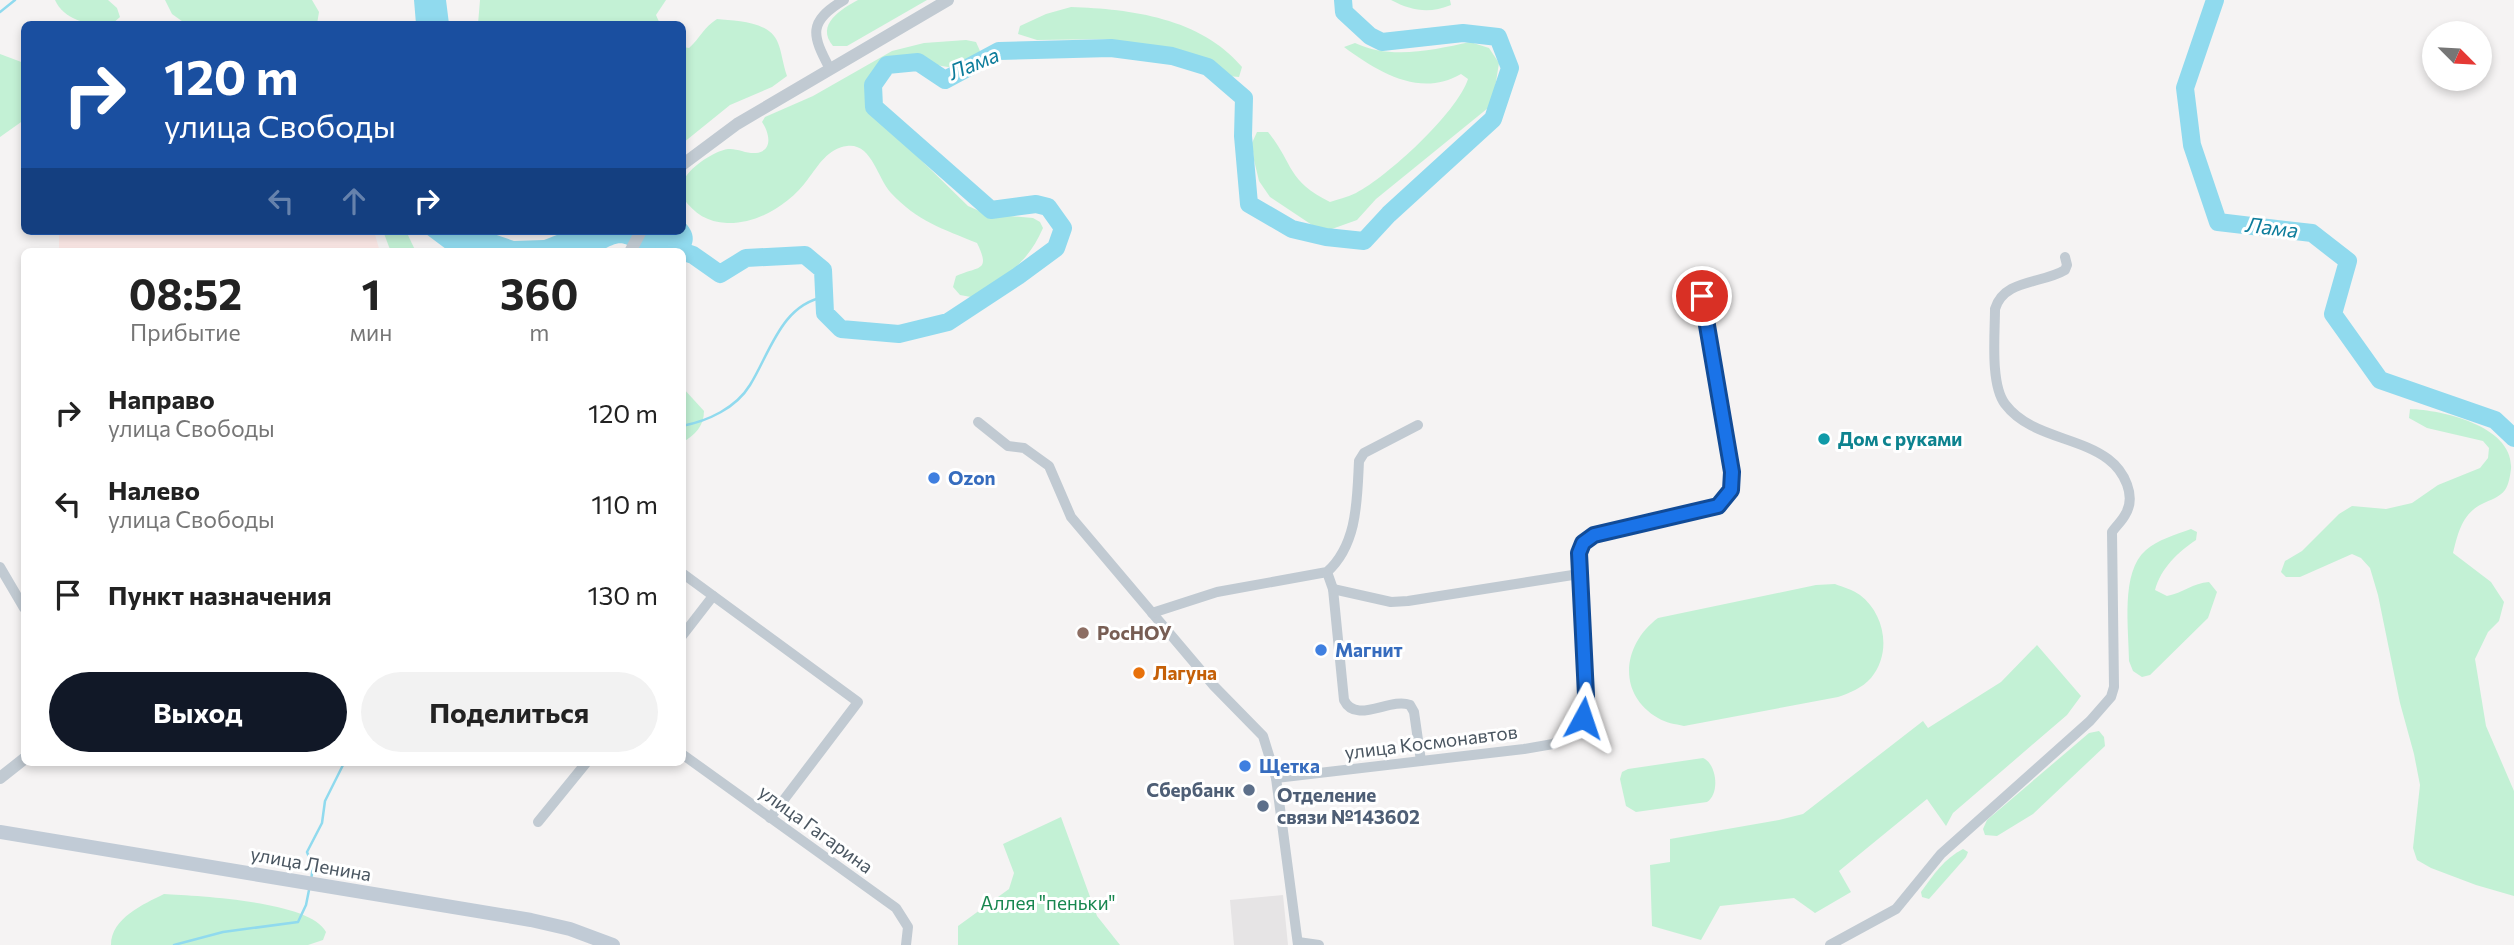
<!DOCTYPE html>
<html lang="ru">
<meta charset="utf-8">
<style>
:root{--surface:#fff;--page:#f2f2f2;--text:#222;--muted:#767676;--accent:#111827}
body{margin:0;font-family:Commissioner,sans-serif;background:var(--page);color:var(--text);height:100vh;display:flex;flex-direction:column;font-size:26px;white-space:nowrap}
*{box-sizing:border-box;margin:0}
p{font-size:23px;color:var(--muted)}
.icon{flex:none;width:38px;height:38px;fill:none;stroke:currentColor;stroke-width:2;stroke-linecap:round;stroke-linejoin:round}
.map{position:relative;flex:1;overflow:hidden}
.drawer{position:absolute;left:21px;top:248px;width:665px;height:518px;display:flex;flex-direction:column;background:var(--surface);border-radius:10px;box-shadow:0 4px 10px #0003}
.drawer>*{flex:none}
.guide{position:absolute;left:21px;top:21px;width:665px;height:214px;border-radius:10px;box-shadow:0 4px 10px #0003;background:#1a4fa0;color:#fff;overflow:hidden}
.needle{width:46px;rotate:114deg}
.fabs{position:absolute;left:2422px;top:21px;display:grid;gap:14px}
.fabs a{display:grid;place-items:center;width:70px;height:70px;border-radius:50%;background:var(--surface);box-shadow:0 4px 10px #0003;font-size:35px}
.pin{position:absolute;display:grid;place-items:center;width:60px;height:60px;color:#fff;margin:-30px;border:4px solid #fff;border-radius:50%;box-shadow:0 2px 7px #0007}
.me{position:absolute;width:77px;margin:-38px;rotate:5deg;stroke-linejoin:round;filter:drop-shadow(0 0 5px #0008)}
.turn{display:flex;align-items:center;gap:24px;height:147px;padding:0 28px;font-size:32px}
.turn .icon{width:91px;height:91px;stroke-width:2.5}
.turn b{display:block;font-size:49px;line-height:60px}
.lanes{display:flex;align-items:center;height:66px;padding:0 28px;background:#0003;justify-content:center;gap:35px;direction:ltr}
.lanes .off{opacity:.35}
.eta{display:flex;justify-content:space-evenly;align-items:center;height:119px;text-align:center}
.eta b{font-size:42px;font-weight:700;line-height:49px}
.action{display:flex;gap:14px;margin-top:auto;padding:14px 28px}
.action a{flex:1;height:80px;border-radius:42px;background:var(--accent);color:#fff;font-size:28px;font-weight:700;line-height:80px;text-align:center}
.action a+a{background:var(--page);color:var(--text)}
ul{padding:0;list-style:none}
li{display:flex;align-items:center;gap:21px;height:91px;padding:0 28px}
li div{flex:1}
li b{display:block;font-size:26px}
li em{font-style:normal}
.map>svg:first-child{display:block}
.education{fill:#e6e4e5}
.medical{fill:#fce8e6}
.green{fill:#c3f1d5}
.water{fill:#90daee}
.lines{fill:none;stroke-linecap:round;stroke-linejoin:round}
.stream{stroke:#90daee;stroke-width:2.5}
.river{stroke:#90daee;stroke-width:18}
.minor{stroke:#c1cad2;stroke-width:10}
.tertiary{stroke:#c1cad2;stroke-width:12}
.secondary{stroke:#c1cbd6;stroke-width:14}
.route-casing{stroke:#114b97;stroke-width:18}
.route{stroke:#1a73e8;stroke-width:12}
.culture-dot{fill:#0f9aa8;stroke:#fff;stroke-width:2.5}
.shop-dot{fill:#3f7fe0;stroke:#fff;stroke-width:2.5}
.education-dot{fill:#8d6e63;stroke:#fff;stroke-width:2.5}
.food-dot{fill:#e8710a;stroke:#fff;stroke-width:2.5}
.service-dot{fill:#5c6f8a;stroke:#fff;stroke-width:2.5}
.labels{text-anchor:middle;stroke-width:6;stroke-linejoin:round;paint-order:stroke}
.culture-label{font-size:19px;font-weight:bold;fill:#0d838f;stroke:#fff;text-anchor:start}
.shop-label{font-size:19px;font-weight:bold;fill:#366cbe;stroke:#fff;text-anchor:start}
.education-label{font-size:19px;font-weight:bold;fill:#785e54;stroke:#fff;text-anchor:start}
.food-label{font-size:19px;font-weight:bold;fill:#c56008;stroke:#fff;text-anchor:start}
.street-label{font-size:19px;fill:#4a5661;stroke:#fff}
.service-label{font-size:19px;font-weight:bold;fill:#4e5e75;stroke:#fff;text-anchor:end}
.park-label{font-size:19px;fill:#17864f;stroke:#fff}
.water-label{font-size:21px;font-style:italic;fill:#0c7c9b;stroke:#fff}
</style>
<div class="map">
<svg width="2514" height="945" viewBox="0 0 2514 945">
<rect width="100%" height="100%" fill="#f5f3f3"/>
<path class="education" d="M 1283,895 L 1288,945 L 1234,945 L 1230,900 Z"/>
<path class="medical" d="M 59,231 L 374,231 L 380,252 L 59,252 Z"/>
<g class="green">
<path d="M 55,0 L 108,0 L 117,8 L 120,17 L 112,24 C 91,25 65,22 55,0 Z"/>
<path d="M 165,0 L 312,0 L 319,12 L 317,24 L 186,24 L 172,14 Z"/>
<path d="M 480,0 L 666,0 L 656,15 L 660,24 L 478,24 Z"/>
<path d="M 858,0 L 927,0 L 847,46 L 833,46 C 815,25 841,9 858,0 Z"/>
<path d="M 1391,0 L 1450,0 L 1451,5 C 1429,14 1412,11 1391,0 Z"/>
<path d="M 1071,7 C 1131,9 1201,18 1242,67 L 1239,77 L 1228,76 L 1183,51 L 1105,39 L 1037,40 L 1018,34 L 1020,26 L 1046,14 Z"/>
<path d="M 717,19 C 736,21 770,21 778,43 C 782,53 783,65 787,76 L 772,87 L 730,105 L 683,143 L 683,47 L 689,48 C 700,38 704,27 717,19 Z"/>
<path d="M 966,40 L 976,42 L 980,51 C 959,96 894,27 871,82 C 865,96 868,105 877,117 L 968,206 L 986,214 L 1033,218 L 1040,222 L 1043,228 C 1027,265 1004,277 971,297 L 960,295 L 953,287 L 956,276 C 979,266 991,272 977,243 C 943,229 917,221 891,193 C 877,178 872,143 847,146 C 828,148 818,166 808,179 C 790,204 758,224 727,223 C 707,222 695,214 683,198 C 683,193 682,187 683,182 C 688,168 714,151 728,149 C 737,148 747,154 756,153 C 774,151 769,132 762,122 L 765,117 L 813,96 L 892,51 L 924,43 Z"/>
<path d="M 1470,42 L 1489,48 L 1499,63 L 1495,88 L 1488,108 L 1376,199 L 1357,220 L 1329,230 L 1312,225 L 1270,197 L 1259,181 L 1254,160 L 1252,143 L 1257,132 L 1268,132 C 1294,164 1286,180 1330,202 C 1338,199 1348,197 1356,193 C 1387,177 1457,113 1468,79 L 1461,74 C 1420,98 1378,72 1344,47 L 1355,43 C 1391,60 1433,50 1470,42 Z"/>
<path d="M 0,54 L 24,63 L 24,120 L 0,137 Z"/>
<path d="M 383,231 L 406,231 L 416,252 L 391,252 Z"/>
<path d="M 683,388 L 704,411 C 704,426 695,435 683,442 Z"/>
<path d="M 2410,409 C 2442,410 2514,426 2511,469 C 2510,476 2509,484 2505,490 C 2500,497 2490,500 2482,504 C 2462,514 2458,533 2453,553 L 2491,582 L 2504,602 L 2499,621 L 2488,632 L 2475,659 L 2486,726 L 2514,791 L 2514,896 L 2476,885 L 2431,868 L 2417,860 L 2413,848 L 2420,785 L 2414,754 L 2400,703 L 2378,595 L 2370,568 L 2361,558 L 2352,554 L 2300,577 L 2286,577 L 2281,572 L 2285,561 L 2302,551 L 2339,514 L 2352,506 L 2386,509 L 2412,503 L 2438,485 L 2480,468 L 2488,458 L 2489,448 L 2483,441 L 2427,428 L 2409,418 Z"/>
<path d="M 2191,529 L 2197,532 L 2196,540 C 2178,552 2161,568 2155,590 L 2167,596 C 2183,593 2193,583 2209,582 L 2217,592 L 2208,618 L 2150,675 L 2142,677 L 2133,671 L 2129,661 C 2129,629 2120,572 2146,550 C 2157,540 2177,534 2191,529 Z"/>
<path d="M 1835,584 C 1843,587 1853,590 1860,595 C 1885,614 1892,653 1871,678 C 1862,688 1850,693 1838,697 L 1684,726 C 1675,724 1666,723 1658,718 C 1616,693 1623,644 1658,618 L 1816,585 Z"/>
<path d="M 2037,645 L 2081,696 L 2067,715 L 1953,813 L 1946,826 L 1927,799 L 1839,871 L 1851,892 L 1815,913 L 1794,898 L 1720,906 L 1701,940 L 1652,926 L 1650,865 L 1670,862 L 1670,839 L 1779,820 L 1803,814 L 1923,721 L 1928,728 L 2001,682 Z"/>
<path d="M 2099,731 L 2104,737 L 2105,746 L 2033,814 L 1997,836 L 1985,835 L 1983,829 L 1987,820 L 2089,733 Z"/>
<path d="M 1703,758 C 1717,764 1720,794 1707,802 L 1636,812 L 1626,806 L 1620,779 L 1622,772 L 1628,769 Z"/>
<path d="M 1061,817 L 1097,916 L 1120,945 L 958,945 L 958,926 L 1009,889 L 1014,873 L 1003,844 Z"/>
<path d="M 1963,849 L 1968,852 L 1966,857 L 1929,899 L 1922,897 L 1921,892 C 1933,875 1945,858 1963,849 Z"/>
<path d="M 164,894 C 198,896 311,901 326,932 L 323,940 L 308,945 L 111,945 C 111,918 144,904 164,894 Z"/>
</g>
<g class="water">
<path d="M 414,0 L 446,0 L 449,24 L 416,24 Z"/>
<path d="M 683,221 C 695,231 697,245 683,255 L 682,252 C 671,252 659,253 648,252 C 624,249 627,234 600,252 L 450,252 L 422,231 L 485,231 L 514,241 L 544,240 L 567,231 L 682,231 Z"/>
</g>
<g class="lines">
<g class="stream">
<path d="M 0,12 L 15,0"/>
<path d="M 682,426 C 708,421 736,408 750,385 C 770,353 781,305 824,297"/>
<path d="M 311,880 L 313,867 L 307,852 L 322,823 L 325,801 L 344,763"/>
<path d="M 174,945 L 223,932 L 298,922 L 306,905 L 309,890"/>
</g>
<g class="river">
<path d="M 2215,0 L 2185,88 L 2192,145 L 2218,222 L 2312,233 L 2348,261 L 2333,314 L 2380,380 L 2495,420 L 2514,438"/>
<path d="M 664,245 L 693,255 L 720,274 L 746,258 L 805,255 L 823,270 L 825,313 L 841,329 L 899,334 L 948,322 L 1018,276 L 1056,248 L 1063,228 L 1048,207 L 1036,204 L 991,210 L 874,107 L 873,85 L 887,65 L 918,62 L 945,80 L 999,51 L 1111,48 L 1172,56 L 1208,67 L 1244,98 L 1243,136 L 1249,204 L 1292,229 L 1326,237 L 1364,241 L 1389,214 L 1493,119 L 1510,68 L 1498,37 L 1463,33 L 1382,42 L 1370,36 L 1344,12 L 1343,0"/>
</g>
<g class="minor">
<path d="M 830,69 C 812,35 807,22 844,0"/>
<path d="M 978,422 L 1008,446 L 1024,448 L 1049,466 L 1071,517 L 1214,686 L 1263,736 L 1276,778 L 1298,945"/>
<path d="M 0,567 L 24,608"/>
<path d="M 1327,572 L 1333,589 L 1344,700 C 1356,725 1390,697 1410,705 L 1414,712 L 1421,761"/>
<path d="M 682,573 L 858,702 L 770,818"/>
<path d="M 1333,589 L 1391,602 L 1408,601 L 1579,574"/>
<path d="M 1152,613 L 1217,592 L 1327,572 C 1358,544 1357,499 1359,461 L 1364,453 L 1418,425"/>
<path d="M 682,636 L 713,596"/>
<path d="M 682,754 L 896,908 L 908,927 L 906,945"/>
<path d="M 1276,778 L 1524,749 L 1553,744 L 1569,734 L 1583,718 L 1586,695 L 1579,553 L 1582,543 L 1593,535 L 1718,506 L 1731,490 L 1732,472 L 1702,296"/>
<path d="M 538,822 L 586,763"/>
<path d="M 1298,942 L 1319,945"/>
<path d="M 1830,945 L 1896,909 L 1941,854 L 2090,721 L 2111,697 L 2114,687 L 2112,532 C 2116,526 2122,521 2125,515 C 2137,496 2124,471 2108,459 C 2077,436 2030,437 2005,404 C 1990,384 1995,334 1995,309 C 2004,279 2042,284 2065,270 L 2067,265 L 2065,257"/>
</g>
<g class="tertiary">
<path d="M 682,165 L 737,124 L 948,0"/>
<path d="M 630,252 L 641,231"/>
<path d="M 0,778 L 24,759"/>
</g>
<path class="secondary" d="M 0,832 L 531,920 L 570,929 L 613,945"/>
</g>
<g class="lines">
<defs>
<path id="route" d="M 1583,718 L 1586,695 L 1579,553 L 1583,543 L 1594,535 L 1718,506 L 1731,490 L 1732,472 L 1702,296"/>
</defs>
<use href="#route" class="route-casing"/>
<use href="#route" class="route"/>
</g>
<circle class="culture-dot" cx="1824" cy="439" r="7"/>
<g class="shop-dot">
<circle cx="934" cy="478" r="7"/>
<circle cx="1321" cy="650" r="7"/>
<circle cx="1245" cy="766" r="7"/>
</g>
<circle class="education-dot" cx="1083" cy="633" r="7"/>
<circle class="food-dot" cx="1139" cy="673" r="7"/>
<g class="service-dot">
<circle cx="1249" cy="790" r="7"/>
<circle cx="1263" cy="806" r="7"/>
</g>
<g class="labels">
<g class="culture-label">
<text x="1838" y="446">Дом с руками</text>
</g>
<g class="shop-label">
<text x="948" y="485">Ozon</text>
<text x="1335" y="657">Магнит</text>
<text x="1259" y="773">Щетка</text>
</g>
<g class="education-label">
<text x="1097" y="640">РосНОУ</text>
</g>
<g class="food-label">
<text x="1153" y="680">Лагуна</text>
</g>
<g class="street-label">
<text transform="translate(1431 742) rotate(-7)" y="7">улица Космонавтов</text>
<text transform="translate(816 829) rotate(36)" y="7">улица Гагарина</text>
<text transform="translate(311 864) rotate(10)" y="7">улица Ленина</text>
</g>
<g class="service-label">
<text x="1235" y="797">Сбербанк</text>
<text x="1277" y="802" text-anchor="start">Отделение<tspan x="1277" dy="22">связи №143602</tspan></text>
</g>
<g class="park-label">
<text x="1048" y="910">Аллея "пеньки"</text>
</g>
<g class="water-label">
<text transform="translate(974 64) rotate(-22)" y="7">Лама</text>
<text transform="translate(2272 228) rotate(7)" y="7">Лама</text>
</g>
</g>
</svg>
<div class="fabs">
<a><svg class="needle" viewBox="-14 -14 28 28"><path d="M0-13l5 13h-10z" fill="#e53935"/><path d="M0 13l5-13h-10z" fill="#767676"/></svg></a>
</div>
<div class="pin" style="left:1702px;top:296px;background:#d93025"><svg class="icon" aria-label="arrive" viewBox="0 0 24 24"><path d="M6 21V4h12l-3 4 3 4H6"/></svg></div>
<svg class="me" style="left:1583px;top:718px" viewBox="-20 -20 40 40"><path d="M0-17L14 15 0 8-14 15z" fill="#1a73e8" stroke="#fff" stroke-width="4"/></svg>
<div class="guide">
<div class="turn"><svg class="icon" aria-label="right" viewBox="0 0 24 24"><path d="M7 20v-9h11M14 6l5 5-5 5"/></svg><div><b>120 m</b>улица Свободы</div></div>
<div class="lanes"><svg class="icon off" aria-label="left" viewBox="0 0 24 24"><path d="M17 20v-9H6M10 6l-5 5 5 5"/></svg><svg class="icon off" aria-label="ahead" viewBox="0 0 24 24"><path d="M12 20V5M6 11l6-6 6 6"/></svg><svg class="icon" aria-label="right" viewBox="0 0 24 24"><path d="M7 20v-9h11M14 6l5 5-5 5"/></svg></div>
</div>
<section class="drawer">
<div class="eta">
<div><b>08:52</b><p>Прибытие</p></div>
<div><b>1</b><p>мин</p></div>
<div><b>360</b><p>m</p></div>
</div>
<ul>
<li><svg class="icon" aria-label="right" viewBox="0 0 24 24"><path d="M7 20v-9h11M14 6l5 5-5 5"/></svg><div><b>Направо</b><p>улица Свободы</p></div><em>120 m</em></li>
<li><svg class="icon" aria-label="left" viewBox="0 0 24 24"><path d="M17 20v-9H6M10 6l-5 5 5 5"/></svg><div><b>Налево</b><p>улица Свободы</p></div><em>110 m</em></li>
<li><svg class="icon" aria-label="arrive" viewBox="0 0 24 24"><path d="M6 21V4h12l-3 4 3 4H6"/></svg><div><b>Пункт назначения</b></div><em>130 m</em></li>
</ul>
<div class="action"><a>Выход</a><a>Поделиться</a></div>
</section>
</div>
